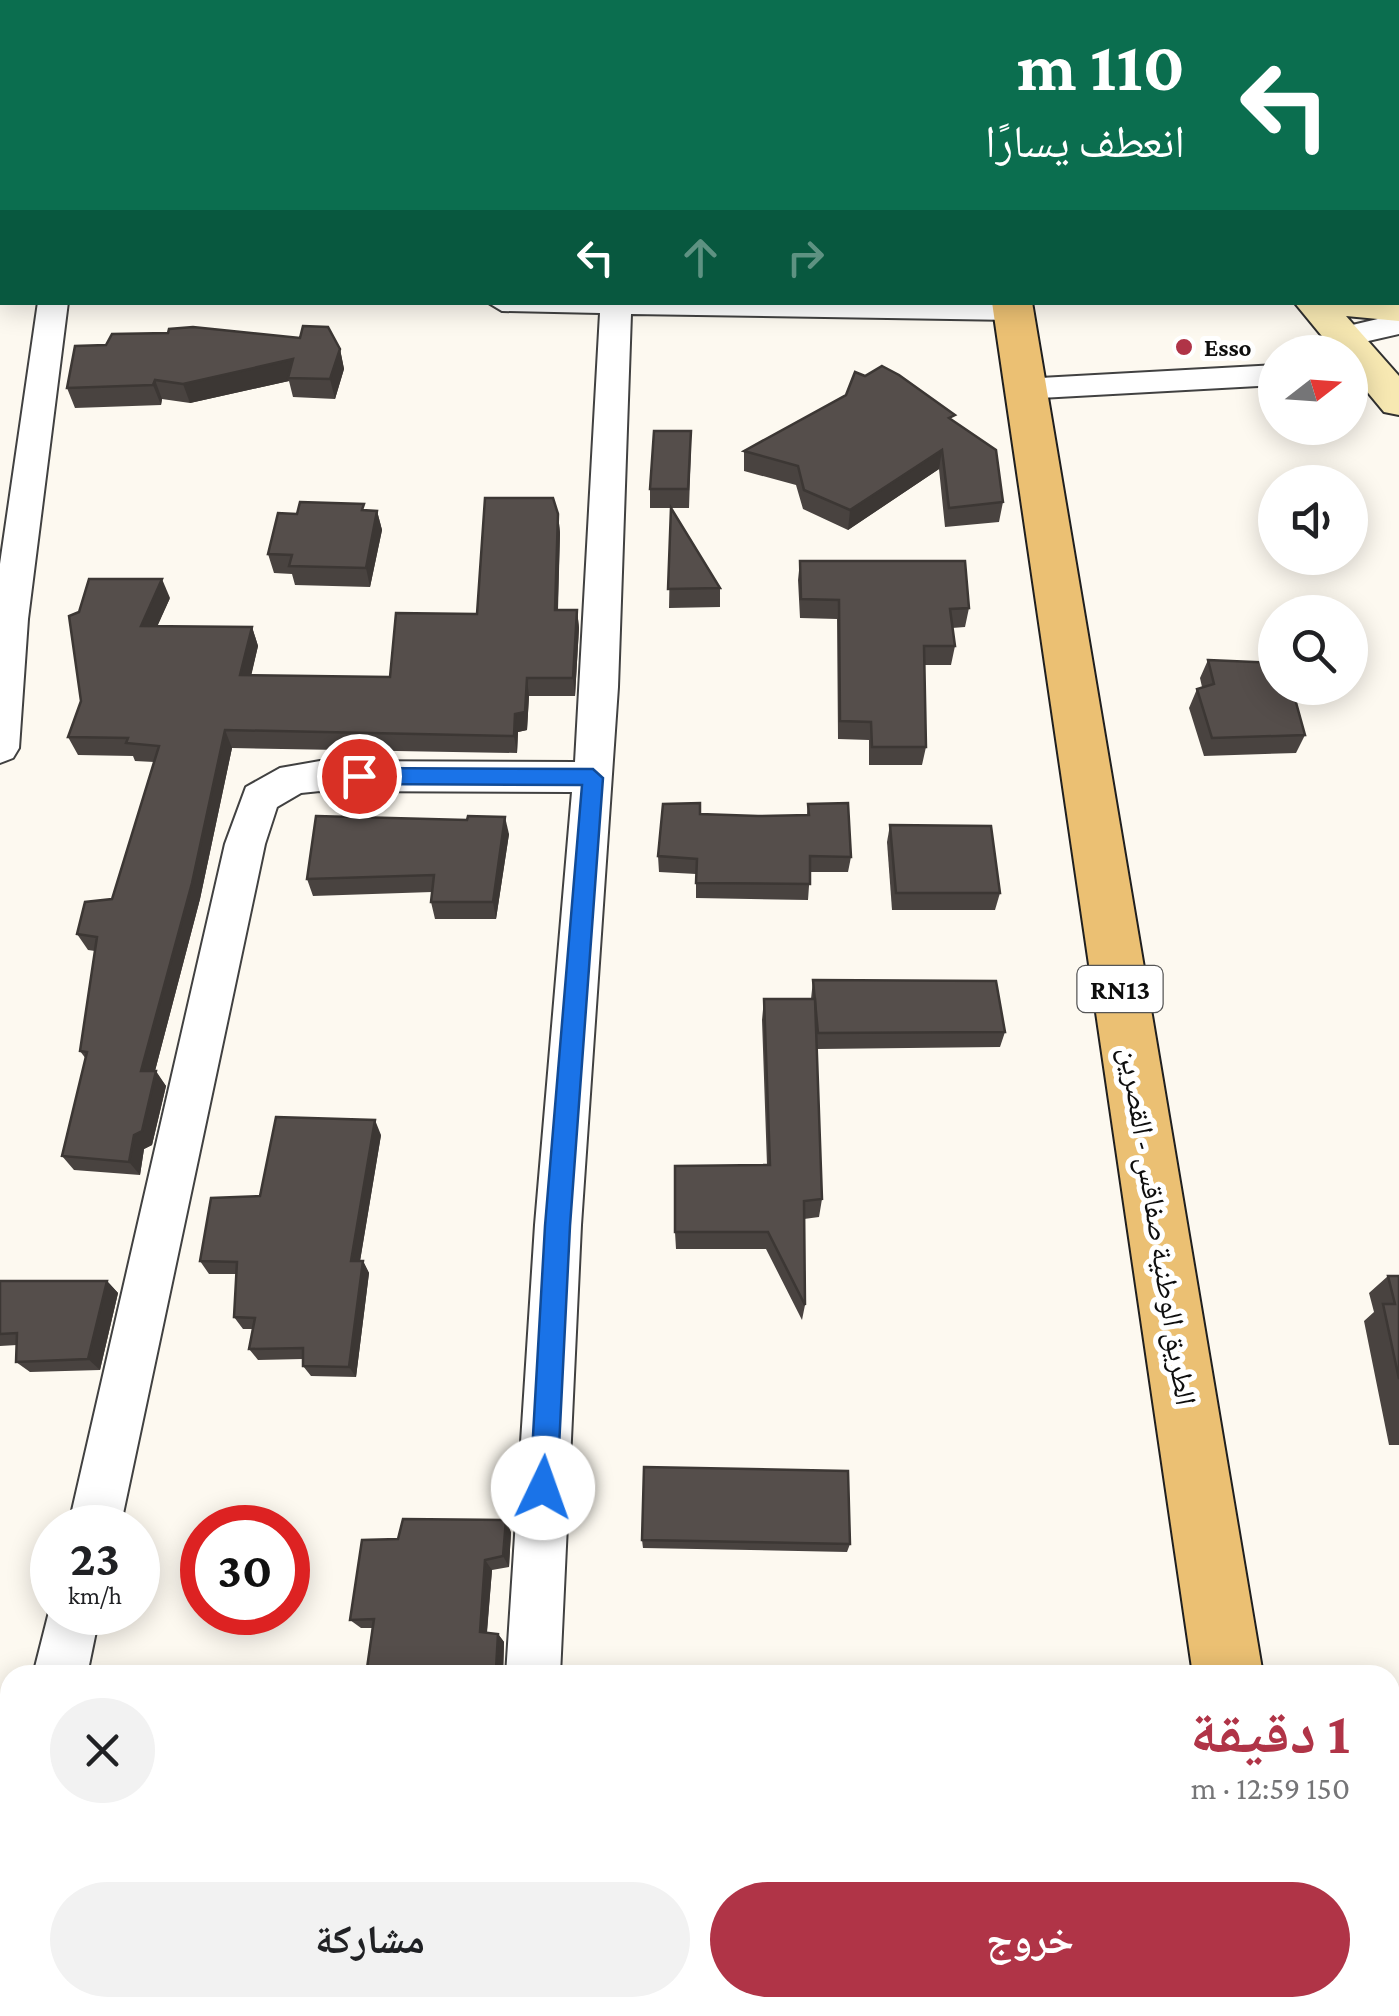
<!DOCTYPE html>
<html lang="ar">
<meta charset="utf-8">
<style>
:root{--surface:#fff;--page:#f2f2f2;--text:#202124;--muted:#757577;--accent:#b03447}
body{margin:0;font-family:"Crimson Pro","Noto Naskh Arabic",serif;background:var(--page);color:var(--text);direction:rtl;height:100vh;display:flex;flex-direction:column;font-size:38px;white-space:nowrap}
*{box-sizing:border-box;margin:0}
p{font-size:32px;color:var(--muted)}
.icon{flex:none;width:55px;height:55px;fill:none;stroke:currentColor;stroke-width:2;stroke-linecap:round;stroke-linejoin:round}
.map{position:relative;flex:1;overflow:hidden;direction:ltr}
.side{position:absolute;left:0px;top:1665px;width:1400px;height:352px;display:flex;flex-direction:column;background:var(--surface);border-radius:30px 30px 0 0;box-shadow:0 5px 25px #0003;direction:rtl}
.side>*{flex:none}
.top-card{position:absolute;left:0px;top:0px;width:1400px;height:305px;box-shadow:0 5px 25px #0003;direction:rtl;background:#0b6e4f;color:#fff;overflow:hidden}
.needle{width:65px;rotate:73deg}
.tools{position:absolute;left:1258px;top:335px;display:grid;gap:20px}
.tools a{display:grid;place-items:center;width:110px;height:110px;border-radius:50%;background:var(--surface);box-shadow:0 5px 25px #0003;font-size:50px}
.speed{position:absolute;left:30px;top:1505px;display:flex;gap:20px;font-size:50px;font-weight:700;text-align:center}
.speed>*{display:grid;place-content:center;width:130px;height:130px;border-radius:50%;background:var(--surface);box-shadow:0 5px 25px #0003;line-height:1}
.speed small{font-size:25px;font-weight:400}
.speed .limit{border:15px solid #d22;background:#fff;color:#111}
.pin{position:absolute;display:grid;place-items:center;width:85px;height:85px;color:#fff;margin:-42px;border:5px solid #fff;border-radius:50%;box-shadow:0 2px 10px #0007}
.me{position:absolute;width:110px;margin:-55px;rotate:3deg;stroke-linejoin:round;filter:drop-shadow(0 0 8px #0008)}
.turn{display:flex;align-items:center;gap:35px;height:210px;padding:0 50px;font-size:45px}
.turn .icon{width:130px;height:130px;stroke-width:2.5}
.turn b{display:block;font-size:70px;line-height:85px}
.lanes{display:flex;align-items:center;height:95px;padding:0 50px;background:#0003;justify-content:center;gap:50px;direction:ltr}
.lanes .off{opacity:.35}
.round{display:grid;place-items:center;flex:none;width:105px;height:105px;border-radius:52px;background:var(--page)}
.headline{display:flex;align-items:center;justify-content:space-between;height:170px;padding:0 50px}
h1{font-size:60px;font-weight:700;line-height:75px;color:var(--accent)}
.action{display:flex;gap:20px;margin-top:auto;padding:20px 50px}
.action a{flex:1;height:115px;border-radius:60px;background:var(--accent);color:#fff;font-size:40px;font-weight:700;line-height:115px;text-align:center}
.action a+a{background:var(--page);color:var(--text)}
.map>svg:first-child{display:block}
.industrial{fill:#eae3ec}
.lines{fill:none;stroke-linecap:round;stroke-linejoin:round}
.street-casing{stroke:#414141;stroke-width:4}
.secondary-casing{stroke:#303030;stroke-width:4}
.primary-casing{stroke:#1f1f1f;stroke-width:4}
.street{fill:#fff;fill-rule:evenodd}
.secondary{fill:#f7e8b2;fill-rule:evenodd}
.primary{fill:#ebc073;fill-rule:evenodd}
.wall{fill:#494340}
.shaded-wall{fill:#3c3734}
.building{fill:#554e4b;stroke:#3c3734;stroke-width:2.5}
.route{fill:#1a73e8;stroke:#114b97;stroke-width:2.5}
.poi-dot{fill:#b03447;stroke:#fff;stroke-width:4}
.labels{text-anchor:middle;stroke-width:10;stroke-linejoin:round;paint-order:stroke}
.far-poi-label{font-size:25px;font-weight:bold;fill:#0e0e0e;stroke:#fff;text-anchor:start}
.shield{fill:#fff;stroke:#565656;stroke-width:2.5}
.shield-label{font-size:28px;font-weight:bold;fill:#0e0e0e}
.street-label{font-size:30px;fill:#0e0e0e;stroke:#fff}
</style>
<div class="map">
<svg width="1399" height="2016" viewBox="0 0 1399 2016">
<rect width="100%" height="100%" fill="#fdf9f0"/>
<path class="industrial" d="M 0,0 L 911,0 L 911,2 L 2,2 L 2,272 Z"/>
<g class="lines">
<defs>
<g id="street">
<path d="M 0,285 L 5,302 L 0,303 Z"/>
<path d="M 38,302 L 68,302 L 28,619 L 19,748 L 13,758 L 0,763 L 0,564 Z"/>
<path d="M 487,302 L 1017,302 L 1028,311 L 1013,320 L 631,314 L 618,687 L 581,1225 L 560,1675 L 506,1675 L 535,1225 L 572,792 L 320,791 L 301,793 L 277,807 L 265,844 L 120,1528 L 68,1528 L 225,844 L 246,787 L 280,768 L 320,761 L 575,762 L 600,313 L 502,311 Z"/>
<path d="M 1399,314 L 1399,334 L 1342,347 L 1327,337 L 1331,330 Z"/>
<path d="M 1275,365 L 1275,385 L 1022,399 L 1011,396 L 1006,389 L 1011,382 L 1022,379 Z"/>
<path d="M 52,1600 L 52,1612 L 100,1612 L 87,1675 L 33,1675 Z"/>
<path d="M 10,1862 L 10,1959 L 0,1963 L 0,1866 Z"/>
<path d="M 485,2008 L 545,2008 L 544,2016 L 484,2016 Z"/>
</g>
<g id="secondary">
<path d="M 982,0 L 1020,0 L 1021,2 L 983,2 Z"/>
<path d="M 1043,0 L 1076,0 L 1077,2 L 1044,2 Z"/>
<path d="M 1399,297 L 1399,321 L 1346,316 L 1399,376 L 1399,415 L 1384,412 L 1350,371 L 1350,352 L 1335,352 L 1294,302 L 1398,302 Z"/>
</g>
<g id="primary">
<path d="M 929,0 L 961,0 L 962,2 L 930,2 Z"/>
<path d="M 992,302 L 1032,302 L 1263,1675 L 1193,1675 Z"/>
<path d="M 1240,2008 L 1317,2008 L 1319,2016 L 1241,2016 Z"/>
</g>
</defs>
<use href="#street" class="street-casing"/>
<use href="#secondary" class="secondary-casing"/>
<use href="#primary" class="primary-casing"/>
<use href="#street" class="street"/>
<use href="#secondary" class="secondary"/>
<use href="#primary" class="primary"/>
</g>
<g class="wall">
<path d="M 106,345 L 340,349 L 344,369 L 335,399 L 293,397 L 289,381 L 190,403 L 162,399 L 161,405 L 75,408 L 67,388 Z"/>
<path d="M 865,376 L 954,421 L 1003,502 L 999,522 L 945,527 L 939,469 L 848,530 L 803,509 L 796,485 L 744,471 L 744,451 L 846,395 Z"/>
<path d="M 691,450 L 689,508 L 671,508 L 720,588 L 720,607 L 669,608 L 671,508 L 650,508 L 650,489 Z"/>
<path d="M 365,510 L 377,511 L 382,530 L 370,587 L 295,585 L 292,574 L 274,573 L 268,554 L 297,514 Z"/>
<path d="M 558,514 L 560,533 L 558,610 L 577,610 L 579,628 L 575,696 L 529,696 L 527,730 L 518,732 L 517,753 L 232,748 L 200,899 L 155,1071 L 166,1086 L 152,1145 L 144,1149 L 140,1175 L 74,1170 L 62,1156 L 86,1059 L 80,1051 L 95,951 L 88,950 L 77,934 L 112,899 L 154,762 L 135,761 L 133,756 L 78,755 L 68,737 L 170,598 L 157,626 L 252,627 L 258,646 L 251,675 L 390,677 L 477,614 Z"/>
<path d="M 800,561 L 969,608 L 965,627 L 952,628 L 955,646 L 951,665 L 924,665 L 926,747 L 922,765 L 869,765 L 869,740 L 838,739 L 837,619 L 800,618 L 798,580 Z"/>
<path d="M 1208,660 L 1305,735 L 1296,753 L 1204,756 L 1189,708 L 1197,689 L 1202,687 L 1200,678 Z"/>
<path d="M 808,804 L 851,857 L 848,872 L 810,872 L 808,900 L 696,898 L 696,874 L 659,872 L 658,856 L 700,814 L 758,816 L 807,815 Z"/>
<path d="M 467,820 L 509,834 L 496,919 L 435,919 L 431,902 L 432,892 L 313,896 L 307,879 Z"/>
<path d="M 890,825 L 1000,893 L 995,910 L 892,910 L 887,842 Z"/>
<path d="M 813,980 L 1005,1032 L 1000,1047 L 817,1049 L 822,1199 L 819,1217 L 804,1219 L 805,1305 L 802,1320 L 766,1249 L 676,1249 L 675,1232 L 767,1165 L 762,1020 L 764,999 L 811,999 Z"/>
<path d="M 381,1135 L 360,1261 L 363,1261 L 369,1273 L 356,1377 L 311,1376 L 303,1366 L 303,1359 L 258,1360 L 249,1349 L 253,1329 L 243,1329 L 234,1317 L 236,1274 L 209,1274 L 200,1261 Z"/>
<path d="M 1388,1276 L 1399,1276 L 1399,1445 L 1389,1445 L 1364,1321 L 1374,1312 L 1369,1293 Z"/>
<path d="M 0,1281 L 107,1281 L 118,1293 L 100,1370 L 30,1372 L 16,1362 L 17,1345 L 0,1346 Z"/>
<path d="M 511,1532 L 509,1567 L 492,1570 L 487,1633 L 498,1634 L 504,1642 L 503,1675 L 366,1675 L 372,1628 L 361,1628 L 350,1620 L 398,1539 Z"/>
<path d="M 642,1540 L 850,1544 L 847,1552 L 643,1548 Z"/>
</g>
<g class="shaded-wall">
<path d="M 340,349 L 344,369 L 335,399 L 330,379 Z"/>
<path d="M 293,359 L 288,378 L 289,381 L 190,403 L 183,384 Z"/>
<path d="M 155,380 L 162,399 L 161,405 L 153,385 Z"/>
<path d="M 942,450 L 939,469 L 848,530 L 850,510 Z"/>
<path d="M 377,511 L 382,530 L 370,587 L 366,568 Z"/>
<path d="M 558,514 L 560,533 L 557,629 L 555,610 Z"/>
<path d="M 162,579 L 170,598 L 149,645 L 141,626 Z"/>
<path d="M 577,610 L 579,628 L 575,696 L 573,678 Z"/>
<path d="M 252,627 L 258,646 L 247,694 L 240,675 Z"/>
<path d="M 527,678 L 529,696 L 527,730 L 518,732 L 517,753 L 514,736 L 515,714 Z"/>
<path d="M 225,730 L 232,748 L 200,899 L 151,1086 L 141,1071 Z"/>
<path d="M 505,817 L 509,834 L 496,919 L 493,902 Z"/>
<path d="M 156,1071 L 166,1086 L 152,1145 L 144,1149 L 140,1175 L 129,1162 L 134,1135 Z"/>
<path d="M 375,1120 L 381,1135 L 358,1273 L 351,1261 Z"/>
<path d="M 363,1261 L 369,1273 L 356,1377 L 349,1367 Z"/>
<path d="M 107,1281 L 118,1293 L 100,1370 L 88,1359 Z"/>
<path d="M 506,1520 L 511,1532 L 509,1567 L 503,1556 Z"/>
<path d="M 485,1560 L 492,1570 L 486,1641 L 480,1632 Z"/>
<path d="M 498,1634 L 504,1642 L 503,1675 L 496,1669 Z"/>
</g>
<g class="building">
<path d="M 303,326 L 328,327 L 340,349 L 330,379 L 288,378 L 293,359 L 183,384 L 155,380 L 153,385 L 67,388 L 75,346 L 106,345 L 112,334 L 168,333 L 169,329 L 193,327 L 300,338 Z"/>
<path d="M 882,366 L 899,375 L 955,415 L 949,418 L 996,450 L 1003,502 L 949,508 L 942,450 L 850,510 L 804,490 L 798,466 L 744,451 L 846,395 L 855,372 L 865,376 Z"/>
<path d="M 654,431 L 691,431 L 688,489 L 650,489 Z"/>
<path d="M 485,498 L 553,498 L 558,514 L 555,610 L 577,610 L 573,678 L 527,678 L 525,712 L 515,714 L 514,736 L 225,730 L 192,883 L 141,1071 L 156,1071 L 142,1131 L 134,1135 L 129,1162 L 62,1156 L 87,1052 L 80,1051 L 97,937 L 77,934 L 85,902 L 112,899 L 159,746 L 126,743 L 128,738 L 68,737 L 81,701 L 69,616 L 79,612 L 89,579 L 162,579 L 141,626 L 252,627 L 240,675 L 390,677 L 396,613 L 477,614 Z"/>
<path d="M 300,502 L 364,504 L 362,510 L 377,511 L 366,568 L 289,566 L 292,555 L 268,554 L 278,513 L 297,514 Z"/>
<path d="M 671,508 L 720,588 L 668,589 Z"/>
<path d="M 800,561 L 965,561 L 969,608 L 950,609 L 955,646 L 924,646 L 926,747 L 872,747 L 871,722 L 840,721 L 839,600 L 801,599 Z"/>
<path d="M 1208,660 L 1275,663 L 1275,688 L 1292,688 L 1305,735 L 1212,738 L 1197,689 L 1214,684 Z"/>
<path d="M 700,803 L 700,814 L 758,816 L 809,815 L 808,804 L 848,803 L 851,857 L 810,856 L 810,884 L 696,883 L 697,859 L 658,856 L 663,804 Z"/>
<path d="M 316,816 L 467,820 L 468,816 L 505,817 L 493,902 L 431,902 L 434,875 L 307,879 Z"/>
<path d="M 890,825 L 991,826 L 1000,893 L 896,893 Z"/>
<path d="M 813,980 L 996,981 L 1005,1032 L 818,1033 Z"/>
<path d="M 764,999 L 815,999 L 822,1199 L 804,1201 L 805,1305 L 768,1232 L 675,1232 L 675,1166 L 770,1165 Z"/>
<path d="M 276,1117 L 375,1120 L 351,1261 L 363,1261 L 349,1367 L 303,1366 L 303,1348 L 249,1349 L 255,1318 L 234,1317 L 237,1262 L 200,1261 L 211,1198 L 260,1196 Z"/>
<path d="M 1388,1276 L 1399,1276 L 1399,1379 L 1383,1304 L 1395,1304 Z"/>
<path d="M 0,1281 L 107,1281 L 88,1359 L 16,1362 L 17,1333 L 0,1334 Z"/>
<path d="M 644,1467 L 848,1471 L 850,1544 L 642,1540 Z"/>
<path d="M 403,1519 L 506,1520 L 503,1556 L 485,1560 L 480,1632 L 498,1634 L 496,1669 L 459,1669 L 458,1675 L 366,1675 L 374,1619 L 350,1620 L 362,1540 L 398,1539 Z"/>
</g>
<path class="route" d="M 359,768 L 593,769 L 603,778 L 570,1226 L 557,1488 L 553,1497 L 543,1501 L 534,1497 L 530,1488 L 545,1226 L 582,785 L 359,784 L 348,776 Z"/>
<circle class="poi-dot" cx="1184" cy="347" r="10"/>
<g class="labels">
<g class="far-poi-label">
<text x="1204" y="356">Esso</text>
</g>
<rect class="shield" x="1077.5" y="966" width="85" height="46" rx="8"/>
<g class="shield-label">
<text x="1120" y="999">RN13</text>
</g>
<g class="street-label">
<text transform="translate(1158 1226) rotate(81)" y="10">الطريق الوطنية صفاقس - القصرين</text>
</g>
</g>
</svg>
<div class="tools">
<a><svg class="needle" viewBox="-14 -14 28 28"><path d="M0-13l5 13h-10z" fill="#e53935"/><path d="M0 13l5-13h-10z" fill="#757577"/></svg></a>
<a><svg class="icon" aria-label="sound" viewBox="0 0 24 24"><path d="M4 9h4l5-4v14l-5-4H4zM17 9q2 3 0 6"/></svg></a>
<a><svg class="icon" aria-label="search" viewBox="0 0 24 24"><circle cx="10" cy="10" r="6"/><path d="M15 15l6 6"/></svg></a>
</div>
<div class="speed"><div>23<small>km/h</small></div><div class="limit">30</div></div>
<div class="pin" style="left:359px;top:776px;background:#d93025"><svg class="icon" aria-label="arrive" viewBox="0 0 24 24"><path d="M6 21V4h12l-3 4 3 4H6"/></svg></div>
<svg class="me" style="left:543px;top:1488px" viewBox="-20 -20 40 40"><circle r="19" fill="#fff"/><path d="M0-13L10 11 0 6-10 11z" fill="#1a73e8"/></svg>
<div class="top-card">
<div class="turn"><svg class="icon" aria-label="left" viewBox="0 0 24 24"><path d="M17 20v-9H6M10 6l-5 5 5 5"/></svg><div><b>110 m</b>انعطف يسارًا</div></div>
<div class="lanes"><svg class="icon" aria-label="left" viewBox="0 0 24 24"><path d="M17 20v-9H6M10 6l-5 5 5 5"/></svg><svg class="icon off" aria-label="ahead" viewBox="0 0 24 24"><path d="M12 20V5M6 11l6-6 6 6"/></svg><svg class="icon off" aria-label="right" viewBox="0 0 24 24"><path d="M7 20v-9h11M14 6l5 5-5 5"/></svg></div>
</div>
<section class="side">
<div class="headline"><div><h1>1 دقيقة</h1><p>150 m · 12:59</p></div><a class="round"><svg class="icon" aria-label="close" viewBox="0 0 24 24"><path d="M6 6l12 12M18 6L6 18"/></svg></a></div>
<div class="action"><a>خروج</a><a>مشاركة</a></div>
</section>
</div>
